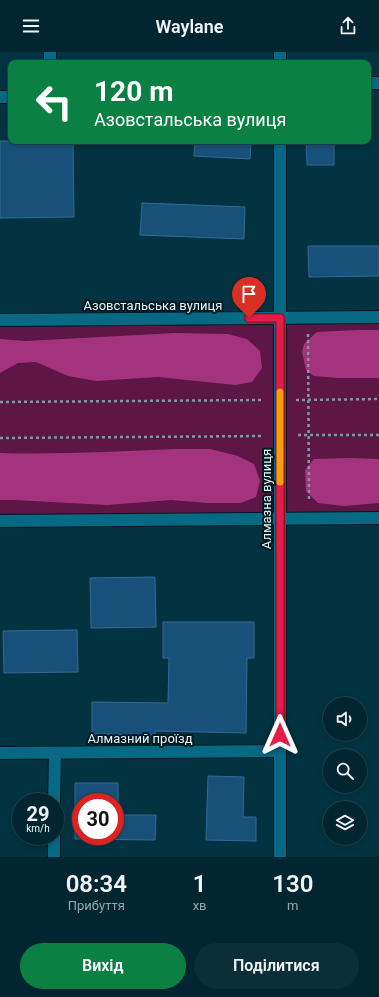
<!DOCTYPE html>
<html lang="uk">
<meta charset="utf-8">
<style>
:root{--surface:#022631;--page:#0c2e39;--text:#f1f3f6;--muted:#96a5ab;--line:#23434d;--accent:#0b8043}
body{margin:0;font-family:Roboto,sans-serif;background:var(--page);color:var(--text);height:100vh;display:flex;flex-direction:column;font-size:15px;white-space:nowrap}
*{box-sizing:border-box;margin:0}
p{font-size:13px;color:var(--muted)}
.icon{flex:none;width:22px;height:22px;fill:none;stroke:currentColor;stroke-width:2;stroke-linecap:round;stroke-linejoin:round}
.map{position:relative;height:805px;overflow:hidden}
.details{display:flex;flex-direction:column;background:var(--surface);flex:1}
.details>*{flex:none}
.guide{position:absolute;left:8px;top:8px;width:363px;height:84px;border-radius:8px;box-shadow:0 2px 6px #0003,0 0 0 1px var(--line);background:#0b8043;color:#fff;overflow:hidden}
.fabs{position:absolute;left:323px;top:645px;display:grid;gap:8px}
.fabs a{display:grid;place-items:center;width:44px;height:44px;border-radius:50%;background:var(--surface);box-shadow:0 2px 6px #0003,0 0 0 1px var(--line);font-size:20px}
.speed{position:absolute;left:12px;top:741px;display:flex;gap:8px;font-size:20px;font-weight:700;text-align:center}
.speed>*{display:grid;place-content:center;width:52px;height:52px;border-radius:50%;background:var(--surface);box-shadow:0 2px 6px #0003,0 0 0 1px var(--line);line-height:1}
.speed small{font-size:10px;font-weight:400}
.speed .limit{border:6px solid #d22;background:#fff;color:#111}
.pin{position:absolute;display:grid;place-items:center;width:34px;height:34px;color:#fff;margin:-41px -17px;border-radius:50% 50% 50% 0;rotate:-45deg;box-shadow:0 0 4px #0007}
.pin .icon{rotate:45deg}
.me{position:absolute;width:44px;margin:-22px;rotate:0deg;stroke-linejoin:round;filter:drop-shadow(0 0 3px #0008)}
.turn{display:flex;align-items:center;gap:14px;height:84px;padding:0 20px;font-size:18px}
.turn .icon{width:52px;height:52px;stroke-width:2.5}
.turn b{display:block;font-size:28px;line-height:34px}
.eta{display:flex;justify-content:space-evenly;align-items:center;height:68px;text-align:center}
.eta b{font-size:24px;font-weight:600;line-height:28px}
.primary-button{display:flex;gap:8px;margin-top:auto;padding:8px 20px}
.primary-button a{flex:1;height:46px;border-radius:24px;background:var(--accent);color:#fff;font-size:16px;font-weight:600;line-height:46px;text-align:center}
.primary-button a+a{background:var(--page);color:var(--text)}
header{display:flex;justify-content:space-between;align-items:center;height:52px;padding:0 20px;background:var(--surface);font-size:18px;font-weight:600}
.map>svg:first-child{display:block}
.green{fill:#5d1646}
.forest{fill:#a4337e}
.building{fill:#17517a;stroke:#346b95;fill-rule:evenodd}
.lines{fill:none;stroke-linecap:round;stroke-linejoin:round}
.street-casing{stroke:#011921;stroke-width:14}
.secondary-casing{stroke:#011921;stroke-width:14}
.path{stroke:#7b9aa3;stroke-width:2.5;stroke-dasharray:3 3;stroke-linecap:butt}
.street{stroke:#076984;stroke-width:12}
.secondary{stroke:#076984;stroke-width:12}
.route-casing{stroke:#92132f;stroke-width:10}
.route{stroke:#e11d48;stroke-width:7}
.slow{stroke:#f59e0b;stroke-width:7}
.labels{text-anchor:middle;stroke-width:4;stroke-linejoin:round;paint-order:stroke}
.street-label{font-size:13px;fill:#e8f7fd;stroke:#011921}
</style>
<header><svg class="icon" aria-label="menu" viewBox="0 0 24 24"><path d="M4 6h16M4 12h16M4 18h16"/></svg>Waylane<svg class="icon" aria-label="share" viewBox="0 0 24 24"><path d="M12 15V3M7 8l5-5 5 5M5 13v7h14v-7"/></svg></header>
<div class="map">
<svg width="379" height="805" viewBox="0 0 379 805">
<rect width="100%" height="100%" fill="#033341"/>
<path class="green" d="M 379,272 L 379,460 L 0,463 L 0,275 Z"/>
<g class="forest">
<path d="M 357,278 L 379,278 L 379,326 L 338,326 L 314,324 L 306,318 L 302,300 L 304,292 L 317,280 Z"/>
<path d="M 175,281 L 228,282 L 247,287 L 260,299 L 262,316 L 252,330 L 235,333 L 158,325 L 96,329 L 68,324 L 36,310 L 18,311 L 0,321 L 0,287 L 26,289 Z"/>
<path d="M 176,397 L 210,397 L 238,404 L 254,412 L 260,429 L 256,445 L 241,451 L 207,451 L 171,448 L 107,453 L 14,448 L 0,448 L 0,401 C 59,403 117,399 176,397 Z"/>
<path d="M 350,406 L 379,407 L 379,451 L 344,454 L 318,451 L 306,439 L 305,418 L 314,407 Z"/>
</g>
<g class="building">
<path d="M 0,89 L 73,89 L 74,165 L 0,166 Z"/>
<path d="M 195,89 L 251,89 L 250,107 L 194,104 Z"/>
<path d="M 306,89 L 334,89 L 334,113 L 307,113 Z"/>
<path d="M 142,151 L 245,155 L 244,187 L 140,183 Z"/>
<path d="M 308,194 L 379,194 L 379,224 L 309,225 Z"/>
<path d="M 155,525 L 156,575 L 91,576 L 90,526 Z"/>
<path d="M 163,570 L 254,570 L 254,606 L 247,606 L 246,681 L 155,679 L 155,683 L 92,682 L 92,650 L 168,651 L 169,606 L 163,606 Z"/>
<path d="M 77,578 L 78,620 L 4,621 L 3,579 Z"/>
<path d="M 208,724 L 244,725 L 243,765 L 256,765 L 256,789 L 206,788 Z"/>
<path d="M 75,731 L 118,731 L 118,763 L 156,763 L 155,788 L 75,787 ZM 81,750 L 115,750 L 115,784 L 81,784 Z"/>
</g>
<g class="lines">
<defs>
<g id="street">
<path d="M 50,0 L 50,11"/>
<path d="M 280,11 L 280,0"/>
<path d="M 368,31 L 379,31"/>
<path d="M 0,45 L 11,45"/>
<path d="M 280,266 L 280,89"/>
<path d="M 0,701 L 280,699"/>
<path d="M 54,750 L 55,701"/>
<path d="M 54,805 L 54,784"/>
<path d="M 280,805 L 280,467"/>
</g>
<g id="secondary">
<path d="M 0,268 L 379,265"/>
<path d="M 280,467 L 280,266"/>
<path d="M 0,469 L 379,466"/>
</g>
</defs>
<use href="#street" class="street-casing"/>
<use href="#secondary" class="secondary-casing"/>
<g class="path">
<path d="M 308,282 L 309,449"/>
<path d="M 296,348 L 379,347"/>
<path d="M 0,350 L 263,348"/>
<path d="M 298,383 L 379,383"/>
<path d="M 0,386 L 263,384"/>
</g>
<use href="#street" class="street"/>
<use href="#secondary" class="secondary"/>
</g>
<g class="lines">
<defs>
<path id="route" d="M 249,266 L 280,266 L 280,683"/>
</defs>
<use href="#route" class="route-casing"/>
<use href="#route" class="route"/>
<path class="slow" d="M 280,340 L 280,430"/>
</g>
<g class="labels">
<g class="street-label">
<text x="153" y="258">Азовстальська вулиця</text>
<text transform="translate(266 447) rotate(-90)" y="5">Алмазна вулиця</text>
<text x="140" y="691">Алмазний проїзд</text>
</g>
</g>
</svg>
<div class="fabs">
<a><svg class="icon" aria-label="sound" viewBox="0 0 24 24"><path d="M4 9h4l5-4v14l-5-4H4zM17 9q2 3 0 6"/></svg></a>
<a><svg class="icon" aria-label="search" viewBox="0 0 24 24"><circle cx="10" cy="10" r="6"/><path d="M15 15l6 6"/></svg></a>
<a><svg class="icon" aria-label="layers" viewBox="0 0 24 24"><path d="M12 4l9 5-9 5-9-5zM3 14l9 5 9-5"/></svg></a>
</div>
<div class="speed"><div>29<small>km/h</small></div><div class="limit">30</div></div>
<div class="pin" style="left:249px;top:266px;background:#d93025"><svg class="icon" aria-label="arrive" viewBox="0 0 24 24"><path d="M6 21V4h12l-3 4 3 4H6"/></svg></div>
<svg class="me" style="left:280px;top:683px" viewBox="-20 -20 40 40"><path d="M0-17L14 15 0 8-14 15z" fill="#e11d48" stroke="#fff" stroke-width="4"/></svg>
<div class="guide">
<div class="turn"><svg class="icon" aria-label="left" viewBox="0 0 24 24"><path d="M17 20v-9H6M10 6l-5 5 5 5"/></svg><div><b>120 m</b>Азовстальська вулиця</div></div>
</div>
</div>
<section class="details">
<div class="eta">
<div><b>08:34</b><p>Прибуття</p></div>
<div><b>1</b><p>хв</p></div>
<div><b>130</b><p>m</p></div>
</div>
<div class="primary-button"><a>Вихід</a><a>Поділитися</a></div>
</section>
